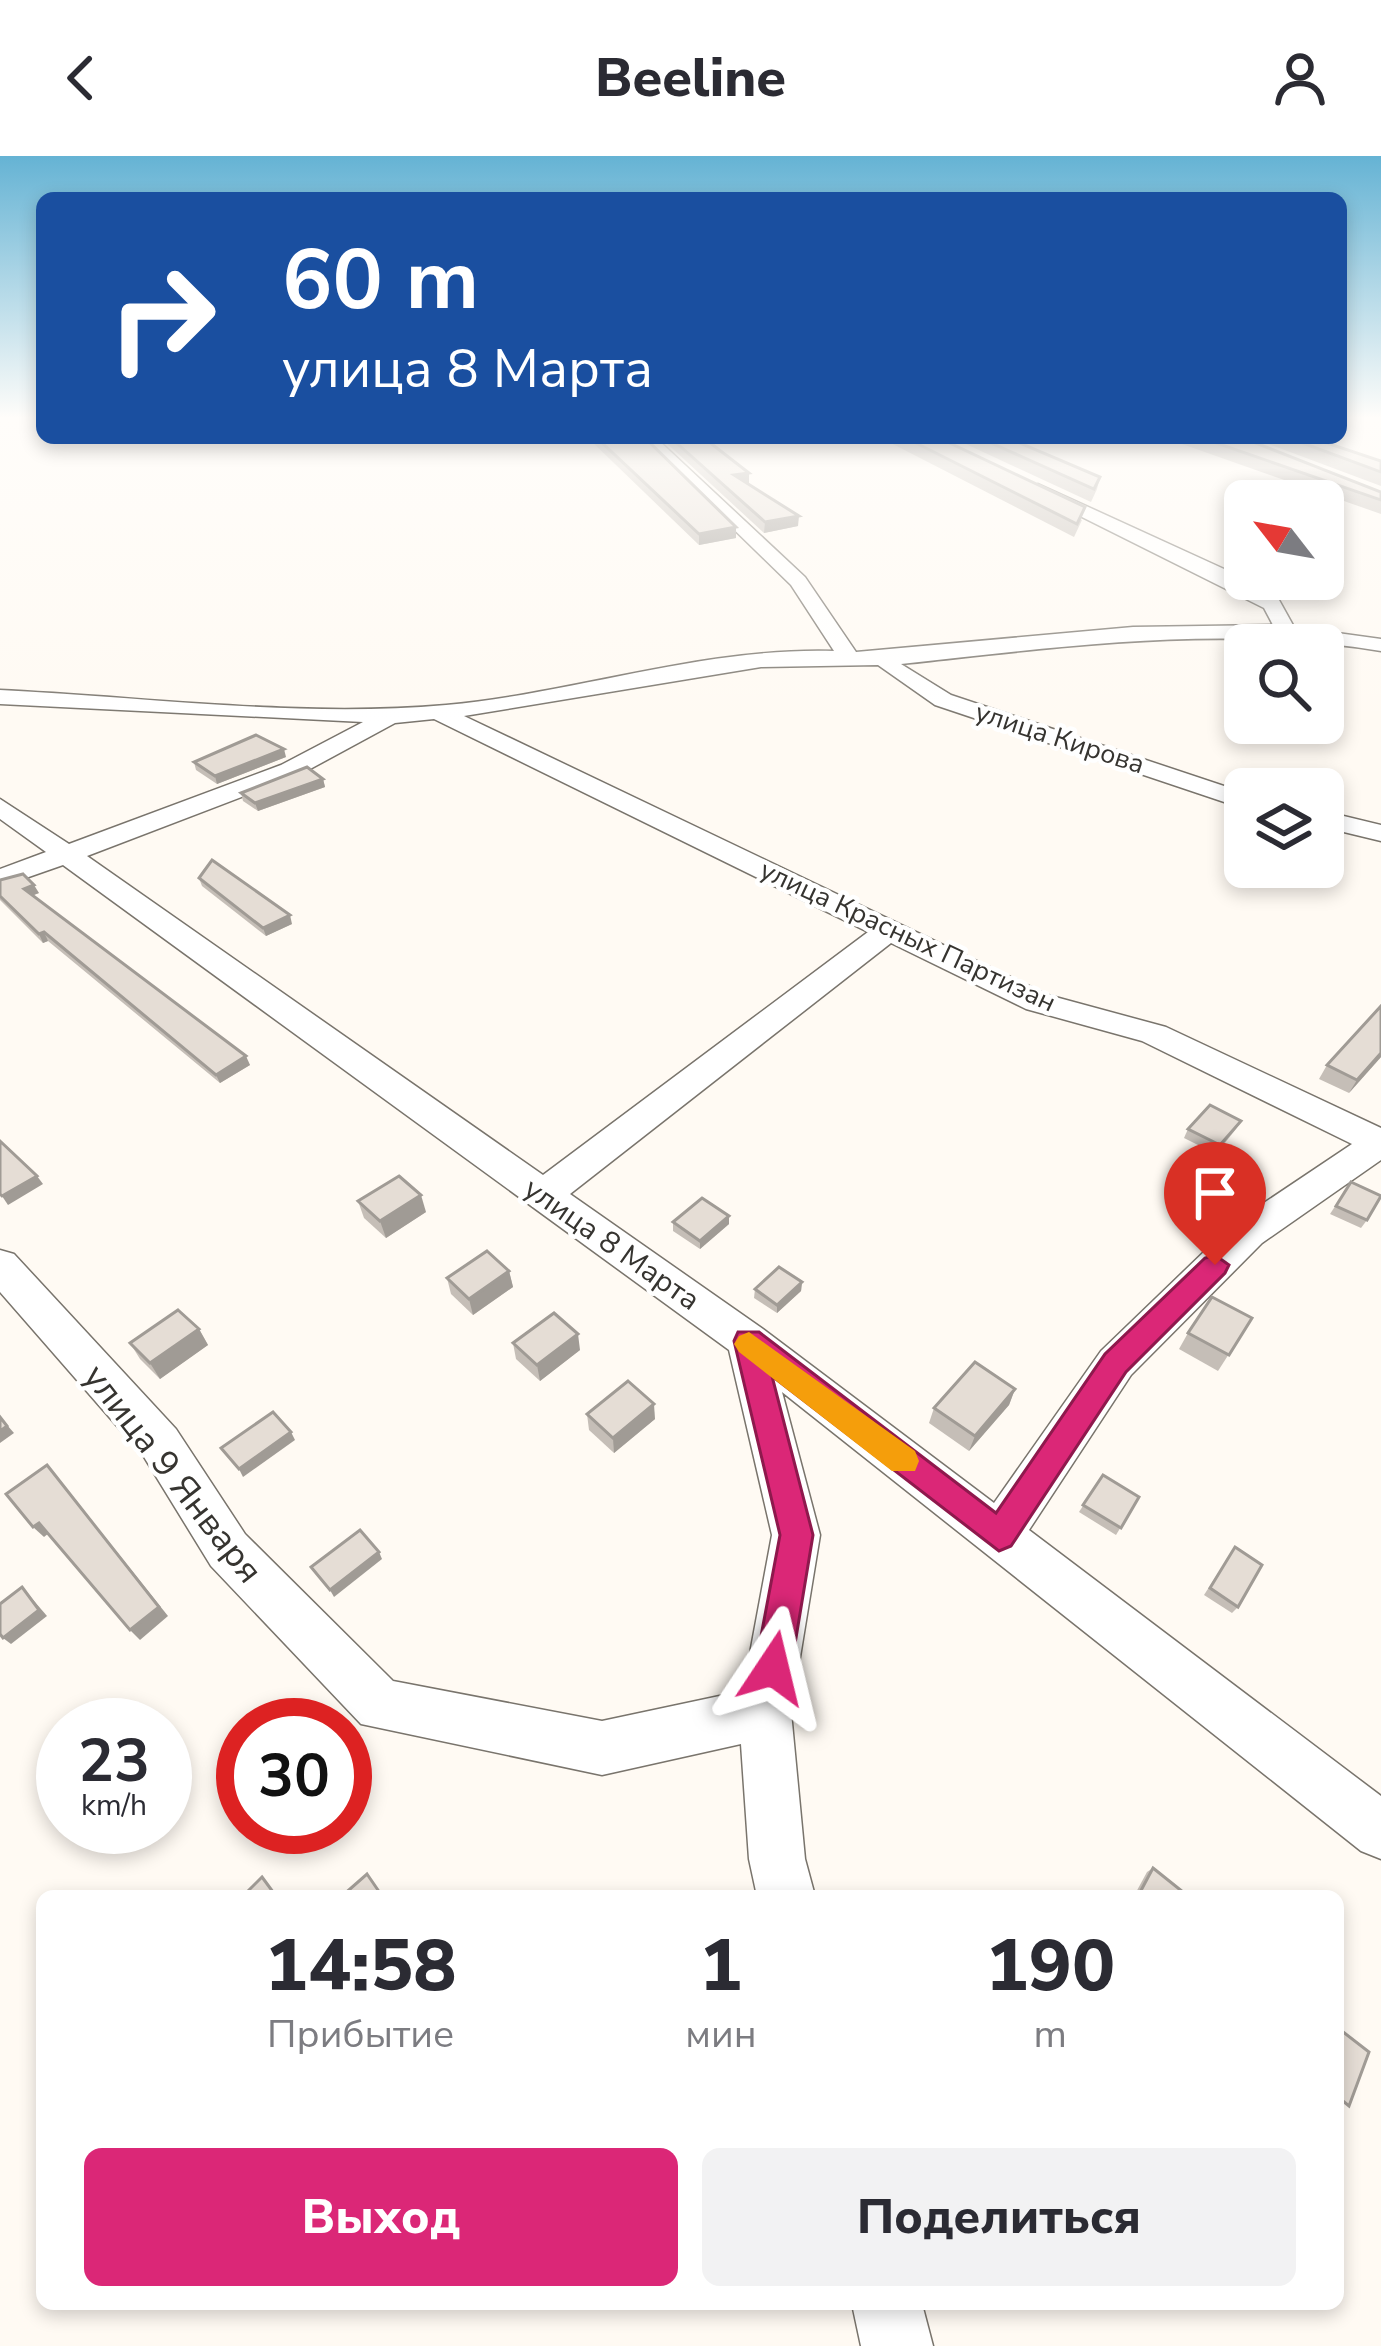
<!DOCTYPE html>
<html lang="ru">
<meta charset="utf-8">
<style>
:root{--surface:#fff;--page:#f2f2f3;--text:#2b2b33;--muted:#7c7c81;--accent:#db2777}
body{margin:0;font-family:"Nunito Sans",sans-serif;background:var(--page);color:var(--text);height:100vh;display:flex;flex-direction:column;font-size:45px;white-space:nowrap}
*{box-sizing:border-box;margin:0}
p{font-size:39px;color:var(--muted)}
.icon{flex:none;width:66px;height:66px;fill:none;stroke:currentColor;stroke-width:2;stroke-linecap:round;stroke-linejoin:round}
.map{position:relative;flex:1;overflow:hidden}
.panel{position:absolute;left:36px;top:1734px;width:1308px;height:420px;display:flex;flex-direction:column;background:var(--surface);border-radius:18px;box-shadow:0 6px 18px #0003}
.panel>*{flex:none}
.top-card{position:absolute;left:36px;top:36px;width:1311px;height:252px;border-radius:18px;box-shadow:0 6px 18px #0003;background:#1a4fa0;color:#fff;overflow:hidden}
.needle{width:78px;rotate:301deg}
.fabs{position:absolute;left:1224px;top:324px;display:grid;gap:24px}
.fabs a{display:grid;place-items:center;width:120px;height:120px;border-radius:18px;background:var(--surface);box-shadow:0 6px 18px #0003;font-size:60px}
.speed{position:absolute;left:36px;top:1542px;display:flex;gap:24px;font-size:60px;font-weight:700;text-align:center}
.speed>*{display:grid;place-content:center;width:156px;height:156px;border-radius:50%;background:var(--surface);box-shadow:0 6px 18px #0003;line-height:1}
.speed small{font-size:30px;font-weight:400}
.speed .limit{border:18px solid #d22;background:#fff;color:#111}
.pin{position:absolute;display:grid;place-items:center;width:102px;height:102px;color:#fff;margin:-123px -51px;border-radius:50% 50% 50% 0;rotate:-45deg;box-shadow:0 0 12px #0007}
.pin .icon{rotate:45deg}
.me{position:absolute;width:132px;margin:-66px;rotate:10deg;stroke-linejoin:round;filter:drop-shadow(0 0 9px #0008)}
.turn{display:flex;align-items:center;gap:42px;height:252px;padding:0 48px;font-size:54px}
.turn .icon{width:156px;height:156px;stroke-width:2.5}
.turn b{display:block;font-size:84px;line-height:102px}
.eta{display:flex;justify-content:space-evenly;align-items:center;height:204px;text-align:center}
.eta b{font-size:72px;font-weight:800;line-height:84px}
.button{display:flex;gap:24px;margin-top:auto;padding:24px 48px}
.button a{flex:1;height:138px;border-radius:18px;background:var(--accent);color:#fff;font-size:48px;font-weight:800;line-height:138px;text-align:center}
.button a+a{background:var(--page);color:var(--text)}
header{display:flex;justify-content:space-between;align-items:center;height:156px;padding:0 48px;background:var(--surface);font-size:54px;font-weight:800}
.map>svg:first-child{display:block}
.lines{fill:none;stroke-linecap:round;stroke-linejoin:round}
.minor-casing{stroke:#79746c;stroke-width:3}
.minor{fill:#fff;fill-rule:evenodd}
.wall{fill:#c5beb7}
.shaded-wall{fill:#a09b95}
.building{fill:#e5ddd5;stroke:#a09b95;stroke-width:3}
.route{fill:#db2777;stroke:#8e194d;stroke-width:3}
.slow{fill:#f59e0b}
.labels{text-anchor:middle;stroke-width:9;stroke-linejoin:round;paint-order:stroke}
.far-street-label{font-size:27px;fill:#363430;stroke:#fff}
.street-label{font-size:30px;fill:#363430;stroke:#fff}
.near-street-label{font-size:36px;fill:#363430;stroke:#fff}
</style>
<header><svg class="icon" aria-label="back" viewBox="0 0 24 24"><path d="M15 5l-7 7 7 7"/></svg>Beeline<svg class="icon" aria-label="person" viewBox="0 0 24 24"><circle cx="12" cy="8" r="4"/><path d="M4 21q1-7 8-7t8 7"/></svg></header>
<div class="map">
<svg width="1381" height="2190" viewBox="0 0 1381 2190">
<rect width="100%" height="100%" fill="#fffaf3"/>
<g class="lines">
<defs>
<g id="minor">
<path d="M 640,282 L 656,282 L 805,421 L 856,496 L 1133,471 L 1273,469 L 1264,452 L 1032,336 L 1038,328 L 1235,418 L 1279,444 L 1294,471 L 1381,483 L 1381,495 C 1220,468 1062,491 901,508 L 951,539 L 1245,637 L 1245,653 L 935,549 L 878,509 L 761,511 L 464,560 L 1048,839 L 1166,871 L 1381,972 L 1381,1004 L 1262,1087 L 1131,1219 L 1029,1374 L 1381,1640 L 1381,1703 L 1361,1695 L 782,1236 L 820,1379 L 791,1556 L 805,1703 L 815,1740 L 757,1740 L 749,1703 L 741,1588 L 602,1619 L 361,1568 L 211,1410 L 144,1301 L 0,1136 L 0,1094 L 14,1098 L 176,1273 L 245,1378 L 393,1525 L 602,1565 L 743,1535 L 772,1379 L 729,1194 L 63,709 L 0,731 L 0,713 L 46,696 L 0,663 L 0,643 L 69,688 L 281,609 L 363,566 L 0,548 L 0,534 C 147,541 300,562 446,549 C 576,537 703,491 834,495 L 791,429 ZM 434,563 L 868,776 L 543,1019 L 87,700 L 299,619 L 395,567 ZM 891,787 L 1026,853 L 1142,885 L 1352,988 L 1234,1067 L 1101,1195 L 994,1347 L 763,1173 L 570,1038 Z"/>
<path d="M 1323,655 L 1381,669 L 1381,685 L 1323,671 Z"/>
<path d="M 852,2148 L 922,2148 L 933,2190 L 861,2190 Z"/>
</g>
</defs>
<use href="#minor" class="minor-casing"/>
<use href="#minor" class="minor"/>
</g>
<g class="wall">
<path d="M 588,282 L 645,282 L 736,382 L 699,389 Z"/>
<path d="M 661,282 L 704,282 L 749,327 L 747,327 L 798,370 L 764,377 Z"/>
<path d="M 881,282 L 939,282 L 1082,364 L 1074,381 Z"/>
<path d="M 953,282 L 1008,282 L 1100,321 L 1097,333 L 1091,346 Z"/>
<path d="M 1165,282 L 1243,282 L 1381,336 L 1381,358 Z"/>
<path d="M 1253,282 L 1312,282 L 1381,305 L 1381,330 Z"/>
<path d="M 286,601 L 217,628 L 196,614 L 194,606 Z"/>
<path d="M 323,623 L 325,631 L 258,655 L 243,645 L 241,637 Z"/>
<path d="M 199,722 L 292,768 L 266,780 L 202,730 Z"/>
<path d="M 0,724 L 39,737 L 33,739 L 250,909 L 220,927 L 48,785 L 43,787 L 0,744 Z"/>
<path d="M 1381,901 L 1349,937 L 1319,923 L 1327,909 Z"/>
<path d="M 1241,965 L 1236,973 L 1216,998 L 1184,982 L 1188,973 Z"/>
<path d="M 1351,1026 L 1367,1064 L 1361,1072 L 1330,1058 Z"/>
<path d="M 358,1045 L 426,1056 L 386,1082 L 364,1062 Z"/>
<path d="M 729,1060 L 729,1068 L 700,1093 L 673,1075 L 673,1066 Z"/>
<path d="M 509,1115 L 513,1131 L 473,1159 L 451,1138 L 447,1122 Z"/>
<path d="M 802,1126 L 801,1135 L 777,1157 L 754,1142 L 755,1133 Z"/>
<path d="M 1252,1162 L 1218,1215 L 1179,1193 L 1188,1177 Z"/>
<path d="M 199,1173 L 208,1189 L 160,1223 L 140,1203 L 130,1187 Z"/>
<path d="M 513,1187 L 580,1194 L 540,1225 L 516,1203 Z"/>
<path d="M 1015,1233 L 1009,1249 L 969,1295 L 929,1267 L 934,1252 Z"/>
<path d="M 587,1258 L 655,1263 L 614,1297 L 589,1274 Z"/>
<path d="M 1103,1319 L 1139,1341 L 1116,1379 L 1079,1356 Z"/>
<path d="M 1235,1391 L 1238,1451 L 1232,1457 L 1204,1439 Z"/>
<path d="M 1153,1712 L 1188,1740 L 1134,1740 L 1147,1716 Z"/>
</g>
<g class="shaded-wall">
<path d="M 749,317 L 749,327 L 734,329 L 734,319 Z"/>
<path d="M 799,360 L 798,370 L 764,377 L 765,366 Z"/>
<path d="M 736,371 L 736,382 L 699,389 L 699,378 Z"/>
<path d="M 284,593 L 286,601 L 217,628 L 215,620 Z"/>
<path d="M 323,623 L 325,631 L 258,655 L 255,647 Z"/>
<path d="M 34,729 L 39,737 L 29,741 L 24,733 Z"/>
<path d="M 290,759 L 292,768 L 266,780 L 263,772 Z"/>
<path d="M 44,776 L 48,785 L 43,787 L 39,778 Z"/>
<path d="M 1381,897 L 1381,901 L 1349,937 L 1357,924 Z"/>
<path d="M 246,900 L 250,909 L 220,927 L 216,919 Z"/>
<path d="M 37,1020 L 43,1028 L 8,1049 L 2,1040 Z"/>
<path d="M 421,1039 L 426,1056 L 386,1082 L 380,1065 Z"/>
<path d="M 729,1060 L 729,1068 L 700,1093 L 700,1085 Z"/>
<path d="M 509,1115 L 513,1131 L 473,1159 L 469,1143 Z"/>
<path d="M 802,1126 L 801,1135 L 777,1157 L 777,1149 Z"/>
<path d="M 199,1173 L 208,1189 L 160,1223 L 150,1207 Z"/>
<path d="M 578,1178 L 580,1194 L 540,1225 L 537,1209 Z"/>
<path d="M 1015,1233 L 1009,1249 L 969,1295 L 975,1280 Z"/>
<path d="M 654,1248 L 655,1263 L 614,1297 L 613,1282 Z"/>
<path d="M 0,1261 L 14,1277 L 0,1287 Z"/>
<path d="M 291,1276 L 295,1284 L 243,1321 L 239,1313 Z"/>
<path d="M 47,1309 L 168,1460 L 140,1484 L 130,1474 Z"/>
<path d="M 39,1367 L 49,1377 L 44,1381 L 33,1371 Z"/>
<path d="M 379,1396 L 382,1403 L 334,1441 L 330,1434 Z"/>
<path d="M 22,1431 L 47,1460 L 11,1488 L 3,1482 Z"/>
</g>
<g class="building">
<path d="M 597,282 L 645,282 L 736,371 L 699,378 Z"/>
<path d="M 671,282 L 704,282 L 749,317 L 734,319 L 799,360 L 765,366 Z"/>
<path d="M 906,282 L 939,282 L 1085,351 L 1077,368 Z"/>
<path d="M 980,282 L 1008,282 L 1100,321 L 1094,333 Z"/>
<path d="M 1202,282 L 1243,282 L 1381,336 L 1381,344 Z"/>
<path d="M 1289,282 L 1312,282 L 1381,305 L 1381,316 Z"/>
<path d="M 256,579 L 284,593 L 215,620 L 194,606 Z"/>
<path d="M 307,611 L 323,623 L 255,647 L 241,637 Z"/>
<path d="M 212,704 L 290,759 L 263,772 L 199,722 Z"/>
<path d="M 23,718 L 34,729 L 24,733 L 246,900 L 216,919 L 44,776 L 39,778 L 0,740 L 0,724 Z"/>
<path d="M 1381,850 L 1381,897 L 1357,924 L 1327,909 Z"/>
<path d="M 1210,949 L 1241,965 L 1220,989 L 1188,973 Z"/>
<path d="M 0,985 L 37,1020 L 2,1040 L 0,1038 Z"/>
<path d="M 399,1020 L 421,1039 L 380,1065 L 358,1045 Z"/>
<path d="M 1351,1026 L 1381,1040 L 1367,1064 L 1336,1050 Z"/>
<path d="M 702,1042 L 729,1060 L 700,1085 L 673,1066 Z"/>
<path d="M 487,1095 L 509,1115 L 469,1143 L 447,1122 Z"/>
<path d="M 779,1111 L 802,1126 L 777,1149 L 755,1133 Z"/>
<path d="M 1212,1141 L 1252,1162 L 1229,1199 L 1188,1177 Z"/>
<path d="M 178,1154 L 199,1173 L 150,1207 L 130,1187 Z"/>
<path d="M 554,1157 L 578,1178 L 537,1209 L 513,1187 Z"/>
<path d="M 975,1206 L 1015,1233 L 975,1280 L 934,1252 Z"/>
<path d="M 628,1225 L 654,1248 L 613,1282 L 587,1258 Z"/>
<path d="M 273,1256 L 291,1276 L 239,1313 L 221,1292 Z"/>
<path d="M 0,1261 L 7,1270 L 0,1275 Z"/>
<path d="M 47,1309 L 159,1451 L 130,1474 L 39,1367 L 33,1371 L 6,1338 Z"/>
<path d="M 1103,1319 L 1139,1341 L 1121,1372 L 1083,1349 Z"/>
<path d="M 360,1374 L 379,1396 L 330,1434 L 311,1411 Z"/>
<path d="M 1235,1391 L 1262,1409 L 1238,1451 L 1210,1432 Z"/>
<path d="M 22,1431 L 39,1454 L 3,1482 L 0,1478 L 0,1448 Z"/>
<path d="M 1153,1712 L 1188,1740 L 1138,1740 Z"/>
<path d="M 367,1718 L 382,1740 L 342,1740 Z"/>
<path d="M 262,1721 L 276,1740 L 243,1740 Z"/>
<path d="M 1338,1872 L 1369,1896 L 1349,1950 L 1338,1941 Z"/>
</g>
<linearGradient id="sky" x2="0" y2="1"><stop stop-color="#65b3d4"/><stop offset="0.46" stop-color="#fffdfa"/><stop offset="1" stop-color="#fffdfa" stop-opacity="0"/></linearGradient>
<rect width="1381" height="569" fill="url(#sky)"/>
<path class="route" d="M 1215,1099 L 1229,1109 L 1225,1117 L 1126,1216 L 1011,1390 L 999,1395 L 772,1220 L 813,1379 L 791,1512 L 786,1524 L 773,1530 L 760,1524 L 755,1512 L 780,1379 L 734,1185 L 738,1176 L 759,1176 L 996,1357 L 1105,1198 L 1205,1102 Z"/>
<path class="slow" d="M 749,1176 L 915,1295 L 919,1305 L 915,1315 L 892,1315 L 739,1196 L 734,1188 L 739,1180 Z"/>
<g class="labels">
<g class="far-street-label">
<text transform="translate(1060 582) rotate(18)" y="9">улица Кирова</text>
<text transform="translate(908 780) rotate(25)" y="9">улица Красных Партизан</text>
</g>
<g class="street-label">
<text transform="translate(612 1088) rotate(35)" y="10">улица 8 Марта</text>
</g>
<g class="near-street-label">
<text transform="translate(174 1317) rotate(52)" y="13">улица 9 Января</text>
</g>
</g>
</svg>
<div class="fabs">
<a><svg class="needle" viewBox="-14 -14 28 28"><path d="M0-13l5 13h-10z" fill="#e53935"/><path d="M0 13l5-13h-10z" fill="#7c7c81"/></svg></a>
<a><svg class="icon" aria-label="search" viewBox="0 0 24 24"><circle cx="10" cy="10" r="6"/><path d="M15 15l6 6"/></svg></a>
<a><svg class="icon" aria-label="layers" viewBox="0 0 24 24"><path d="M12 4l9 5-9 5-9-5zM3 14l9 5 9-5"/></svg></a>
</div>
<div class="speed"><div>23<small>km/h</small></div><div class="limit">30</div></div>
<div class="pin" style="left:1215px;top:1109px;background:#d93025"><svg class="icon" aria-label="arrive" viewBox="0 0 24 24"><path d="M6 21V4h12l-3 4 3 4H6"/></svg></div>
<svg class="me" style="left:773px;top:1512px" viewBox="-20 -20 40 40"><path d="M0-17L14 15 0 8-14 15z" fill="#db2777" stroke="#fff" stroke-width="4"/></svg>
<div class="top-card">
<div class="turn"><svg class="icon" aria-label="right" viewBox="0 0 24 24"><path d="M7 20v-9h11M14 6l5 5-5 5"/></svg><div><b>60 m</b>улица 8 Марта</div></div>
</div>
<section class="panel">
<div class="eta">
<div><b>14:58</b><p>Прибытие</p></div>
<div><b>1</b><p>мин</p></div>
<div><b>190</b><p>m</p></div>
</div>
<div class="button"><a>Выход</a><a>Поделиться</a></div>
</section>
</div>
